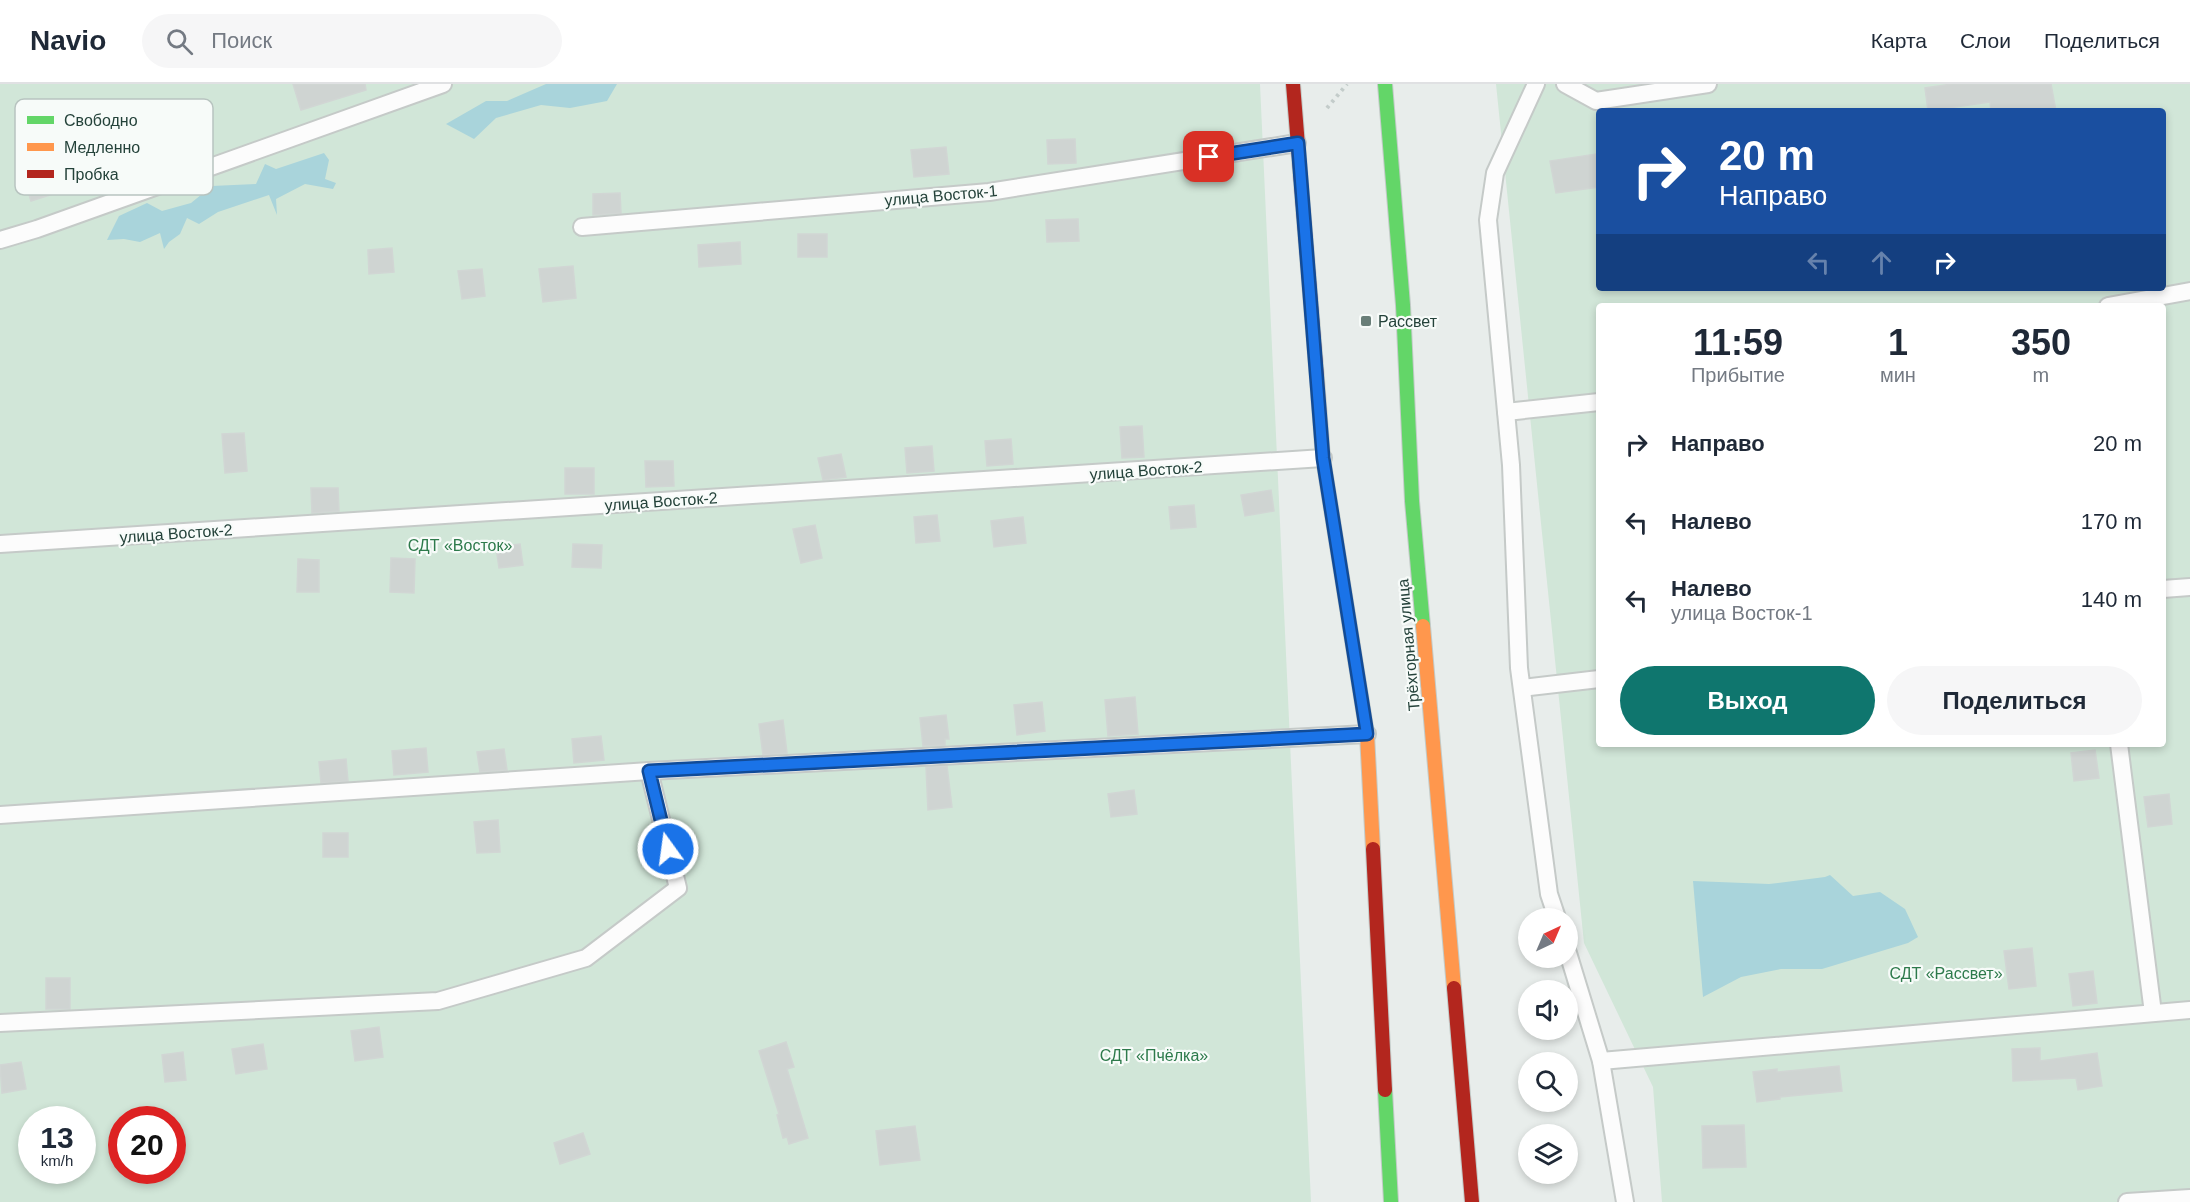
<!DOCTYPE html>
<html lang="ru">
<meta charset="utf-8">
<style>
:root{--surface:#fff;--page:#f6f6f7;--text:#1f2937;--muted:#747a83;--line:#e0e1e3;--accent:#0f766e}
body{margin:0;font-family:Arial,sans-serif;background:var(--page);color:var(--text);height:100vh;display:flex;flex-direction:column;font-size:22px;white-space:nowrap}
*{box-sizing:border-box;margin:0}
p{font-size:20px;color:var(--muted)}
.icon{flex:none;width:33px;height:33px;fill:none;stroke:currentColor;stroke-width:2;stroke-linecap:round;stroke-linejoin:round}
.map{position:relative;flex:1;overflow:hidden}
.side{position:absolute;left:1596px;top:219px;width:570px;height:444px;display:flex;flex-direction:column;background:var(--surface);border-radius:6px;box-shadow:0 3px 9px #0003}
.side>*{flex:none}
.guide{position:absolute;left:1596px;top:24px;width:570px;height:183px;border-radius:6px;box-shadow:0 3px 9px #0003;background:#1a4fa0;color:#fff;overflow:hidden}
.needle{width:39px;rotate:44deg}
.buttons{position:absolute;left:1518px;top:824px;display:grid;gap:12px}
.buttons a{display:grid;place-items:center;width:60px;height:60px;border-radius:50%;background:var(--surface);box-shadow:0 3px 9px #0003;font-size:30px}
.speed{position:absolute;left:18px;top:1022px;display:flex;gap:12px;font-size:30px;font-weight:700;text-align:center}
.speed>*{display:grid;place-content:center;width:78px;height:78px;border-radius:50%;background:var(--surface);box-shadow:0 3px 9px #0003;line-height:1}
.speed small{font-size:15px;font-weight:400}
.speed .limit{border:9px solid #d22;background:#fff;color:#111}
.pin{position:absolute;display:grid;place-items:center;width:51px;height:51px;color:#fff;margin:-26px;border-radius:12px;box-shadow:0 3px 9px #0006}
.me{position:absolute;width:66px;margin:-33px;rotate:346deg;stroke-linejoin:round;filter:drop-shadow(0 0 4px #0008)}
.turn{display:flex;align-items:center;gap:21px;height:126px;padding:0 24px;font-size:27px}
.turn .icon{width:78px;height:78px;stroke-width:2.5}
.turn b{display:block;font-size:42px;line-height:51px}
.lanes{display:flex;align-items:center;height:57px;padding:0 24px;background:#0003;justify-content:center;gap:30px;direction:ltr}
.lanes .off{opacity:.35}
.eta{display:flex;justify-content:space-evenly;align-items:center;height:102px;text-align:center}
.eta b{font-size:36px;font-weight:600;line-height:42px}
.cta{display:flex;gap:12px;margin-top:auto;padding:12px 24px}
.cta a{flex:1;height:69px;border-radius:36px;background:var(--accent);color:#fff;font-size:24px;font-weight:600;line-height:69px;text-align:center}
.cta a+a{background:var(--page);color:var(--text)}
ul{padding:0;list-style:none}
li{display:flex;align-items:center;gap:18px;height:78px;padding:0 24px}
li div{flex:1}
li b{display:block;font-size:22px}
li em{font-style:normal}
header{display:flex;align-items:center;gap:36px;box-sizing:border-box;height:84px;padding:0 30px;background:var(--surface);border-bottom:2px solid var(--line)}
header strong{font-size:28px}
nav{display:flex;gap:33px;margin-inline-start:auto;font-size:21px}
.search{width:420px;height:54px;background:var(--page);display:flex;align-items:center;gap:15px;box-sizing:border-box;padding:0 21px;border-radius:33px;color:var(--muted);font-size:22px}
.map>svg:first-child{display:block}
.green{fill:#d1e6d8;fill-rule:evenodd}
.water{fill:#a9d4db}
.building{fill:#cfd4d2;stroke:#d1d6d4;stroke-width:1.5}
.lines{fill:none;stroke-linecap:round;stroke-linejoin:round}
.lane-casing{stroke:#c5cac8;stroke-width:20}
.fast-casing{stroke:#c3cbc8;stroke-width:16}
.slow-casing{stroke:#c3cbc8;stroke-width:16}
.jam-casing{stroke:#c3cbc8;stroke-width:16}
.path{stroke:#c3ccca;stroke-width:4;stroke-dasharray:3 4.5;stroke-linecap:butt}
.lane{stroke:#fcfcfc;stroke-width:16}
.fast{stroke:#63d668;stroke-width:14}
.slow{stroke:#ff974d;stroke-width:14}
.jam{stroke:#b3261e;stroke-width:14}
.route-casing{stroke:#114b97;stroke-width:15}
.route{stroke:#1a73e8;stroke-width:10}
.poi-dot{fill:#697e78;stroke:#f7fbf9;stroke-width:2}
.labels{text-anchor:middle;stroke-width:4.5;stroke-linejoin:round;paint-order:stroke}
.street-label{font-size:16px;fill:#24423a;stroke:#f7fbf9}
.poi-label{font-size:16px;fill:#24423a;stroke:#f7fbf9;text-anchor:start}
.park-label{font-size:16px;fill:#2d7a4b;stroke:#f7fbf9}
.key{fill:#f7fbf9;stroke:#b8c4c0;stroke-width:1.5}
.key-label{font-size:16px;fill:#24423a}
</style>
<header>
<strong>Navio</strong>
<div class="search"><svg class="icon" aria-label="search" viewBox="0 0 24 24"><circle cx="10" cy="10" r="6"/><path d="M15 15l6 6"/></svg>Поиск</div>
<nav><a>Карта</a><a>Слои</a><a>Поделиться</a></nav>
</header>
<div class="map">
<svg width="2190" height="1118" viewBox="0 0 2190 1118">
<rect width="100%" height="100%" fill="#e8edeb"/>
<g class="green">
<path d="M 0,0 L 1260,0 L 1311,1118 L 0,1118 ZM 32,1035 L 82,1035 L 82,1086 L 32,1086 ZM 122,1035 L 172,1035 L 172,1086 L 122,1086 Z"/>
<path d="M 1496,0 L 2190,0 L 2190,1118 L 1662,1118 L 1653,1003 L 1584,859 ZM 1599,27 L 2163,27 L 2163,204 L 1599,204 ZM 1599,222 L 2163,222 L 2163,660 L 1599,660 Z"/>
</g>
<g class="water">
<path d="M 546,0 L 617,0 L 607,17 L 570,24 L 541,21 L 496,34 L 474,55 L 446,40 L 486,17 L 507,17 Z"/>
<path d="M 324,69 L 329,76 L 325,95 L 336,99 L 333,105 L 305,100 L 276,115 L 277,131 L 269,111 L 218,128 L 199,140 L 187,134 L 180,150 L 169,158 L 164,165 L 160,149 L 140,158 L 124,155 L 107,156 L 119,132 L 147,119 L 162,127 L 191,119 L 212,102 L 256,100 L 265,80 L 276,85 Z"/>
<path d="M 1830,791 L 1853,812 L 1880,808 L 1905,825 L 1918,853 L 1908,859 L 1822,885 L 1781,885 L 1741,893 L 1703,913 L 1693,797 L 1769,800 L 1825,793 Z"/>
</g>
<g class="building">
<path d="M 293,0 L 365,0 L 366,6 L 301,26 Z"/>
<path d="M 1952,0 L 2051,0 L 2056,27 L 1991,27 L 1990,18 L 1928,27 L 1925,4 Z"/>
<path d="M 1075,55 L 1076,79 L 1048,80 L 1047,56 Z"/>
<path d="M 946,63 L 949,90 L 914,93 L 911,66 Z"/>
<path d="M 1596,70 L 1599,103 L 1556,109 L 1550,77 Z"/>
<path d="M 50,80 L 59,108 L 31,117 L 22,88 Z"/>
<path d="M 620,109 L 621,129 L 593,131 L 593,110 Z"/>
<path d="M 1078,135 L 1079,157 L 1047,158 L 1046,136 Z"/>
<rect x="798" y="150" width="29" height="23"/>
<path d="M 740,158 L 741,180 L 699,183 L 698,161 Z"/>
<path d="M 392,164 L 394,188 L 369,190 L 368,166 Z"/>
<path d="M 573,182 L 576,214 L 543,218 L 539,185 Z"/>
<path d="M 482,185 L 485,212 L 462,215 L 458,187 Z"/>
<path d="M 1142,342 L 1144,373 L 1122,374 L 1120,343 Z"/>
<path d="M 244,349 L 247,387 L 225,389 L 222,350 Z"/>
<path d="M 1011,355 L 1013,380 L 987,382 L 985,357 Z"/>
<path d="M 932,362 L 934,387 L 907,389 L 905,364 Z"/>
<path d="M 841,370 L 846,393 L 823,396 L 818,374 Z"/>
<path d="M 645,377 L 673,377 L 674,402 L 646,403 Z"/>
<rect x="565" y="384" width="29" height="26"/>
<path d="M 311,404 L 338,404 L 339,427 L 312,429 Z"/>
<path d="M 1271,406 L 1274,427 L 1245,432 L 1241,411 Z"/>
<path d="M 1194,421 L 1196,443 L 1171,445 L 1169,423 Z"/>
<path d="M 937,431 L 940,457 L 916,459 L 914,433 Z"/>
<path d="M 1023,433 L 1026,459 L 994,463 L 991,437 Z"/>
<path d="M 815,441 L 822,474 L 801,479 L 793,445 Z"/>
<path d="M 520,460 L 523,481 L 499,484 L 496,463 Z"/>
<path d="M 573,460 L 602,461 L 601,484 L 572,483 Z"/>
<path d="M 391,474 L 415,475 L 414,509 L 390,508 Z"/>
<path d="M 298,475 L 319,476 L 319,508 L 297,508 Z"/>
<path d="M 1135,613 L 1138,650 L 1108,652 L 1105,616 Z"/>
<path d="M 1042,618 L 1045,647 L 1017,651 L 1014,621 Z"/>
<path d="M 946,631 L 949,655 L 945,655 L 945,661 L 923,662 L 920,634 Z"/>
<path d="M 783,636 L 787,669 L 763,671 L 759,640 Z"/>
<path d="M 601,652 L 604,676 L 574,679 L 572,655 Z"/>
<path d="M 426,664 L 428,688 L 394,691 L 392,667 Z"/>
<path d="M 504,665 L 507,686 L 480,688 L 477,668 Z"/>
<path d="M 2095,666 L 2099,694 L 2074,697 L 2071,669 Z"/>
<path d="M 346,675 L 348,697 L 321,699 L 319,678 Z"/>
<path d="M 947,682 L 952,723 L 928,726 L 926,683 Z"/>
<path d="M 1134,706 L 1137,730 L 1111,733 L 1108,710 Z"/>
<path d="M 2169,710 L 2172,740 L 2148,743 L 2144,713 Z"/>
<path d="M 498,736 L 500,768 L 477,769 L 474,738 Z"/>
<rect x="323" y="749" width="25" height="24"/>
<path d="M 2032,864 L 2036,902 L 2009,905 L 2004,867 Z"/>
<path d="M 2093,887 L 2097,919 L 2073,922 L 2069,890 Z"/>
<rect x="46" y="894" width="24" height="31"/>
<path d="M 379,943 L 383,973 L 355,977 L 351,947 Z"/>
<path d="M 786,958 L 794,983 L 787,985 L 808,1054 L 789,1060 L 787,1053 L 783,1054 L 777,1031 L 779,1030 L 759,967 Z"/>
<path d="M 263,960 L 267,985 L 236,990 L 232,965 Z"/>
<path d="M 2040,964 L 2040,977 L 2097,969 L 2102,1002 L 2078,1006 L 2076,994 L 2013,997 L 2012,965 Z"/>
<path d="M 183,968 L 186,996 L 165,998 L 162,971 Z"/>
<path d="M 21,978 L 26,1005 L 2,1009 L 0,981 Z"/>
<path d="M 1839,982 L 1842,1007 L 1780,1013 L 1780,1015 L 1757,1018 L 1753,988 L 1777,985 L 1777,988 Z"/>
<path d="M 1744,1041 L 1746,1083 L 1703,1084 L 1702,1042 Z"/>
<path d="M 915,1042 L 920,1076 L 880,1081 L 876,1047 Z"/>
<path d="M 583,1049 L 590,1070 L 560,1080 L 554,1059 Z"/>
</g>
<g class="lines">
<defs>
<g id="lane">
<path d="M 1536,0 L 1495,89 L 1488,136 L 1511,381 L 1519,584 L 1549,810 L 1557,834"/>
<path d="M 1565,0 L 1596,17 L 1708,0"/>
<path d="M 582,143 L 989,108 L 1297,59"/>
<path d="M 0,156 L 37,145 L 443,0"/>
<path d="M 2108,222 L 2190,207"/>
<path d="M 1506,328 L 1599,318"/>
<path d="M 0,460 L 1323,374"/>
<path d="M 2163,505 L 2190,503"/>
<path d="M 1522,604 L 1599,595"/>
<path d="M 2119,660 L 2153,929"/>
<path d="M 0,731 L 649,687 L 1367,650"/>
<path d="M 1568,869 L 1601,977 L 1625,1118"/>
<path d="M 0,939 L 438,917 L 586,874 L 678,804 L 649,687"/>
<path d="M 1601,977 L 2190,926"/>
<path d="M 2127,1118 L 2190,1114"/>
</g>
<g id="fast">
<path d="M 1385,0 L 1403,221 L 1412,417 L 1423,542"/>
<path d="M 1385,1006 L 1391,1118"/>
</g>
<g id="slow">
<path d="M 1317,295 L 1323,374 L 1367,650 L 1373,765"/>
<path d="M 1423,542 L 1454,904"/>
</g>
<g id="jam">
<path d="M 1293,0 L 1317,295"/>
<path d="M 1373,765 L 1385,1006"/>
<path d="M 1454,904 L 1472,1118"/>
</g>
</defs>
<use href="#lane" class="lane-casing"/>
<use href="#fast" class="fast-casing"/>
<use href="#slow" class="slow-casing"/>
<use href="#jam" class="jam-casing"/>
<path class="path" d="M 1327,24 L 1347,0"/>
<use href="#lane" class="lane"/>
<use href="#fast" class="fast"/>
<use href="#slow" class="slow"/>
<use href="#jam" class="jam"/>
</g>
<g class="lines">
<defs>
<path id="route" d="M 668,765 L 649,687 L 1367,650 L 1323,374 L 1298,59 L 1209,73"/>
</defs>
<use href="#route" class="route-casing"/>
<use href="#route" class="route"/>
</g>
<rect class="poi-dot" x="1360" y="231" width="12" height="12" rx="3"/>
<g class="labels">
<g class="street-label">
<text transform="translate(941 111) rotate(-5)" y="6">улица Восток-1</text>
<text transform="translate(1146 386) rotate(-4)" y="6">улица Восток-2</text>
<text transform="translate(661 417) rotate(-4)" y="6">улица Восток-2</text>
<text transform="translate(176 449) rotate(-4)" y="6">улица Восток-2</text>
<text transform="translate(1408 561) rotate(-95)" y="6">Трёхгорная улица</text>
</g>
<g class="poi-label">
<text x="1378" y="243">Рассвет</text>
</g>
<g class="park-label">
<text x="460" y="467">СДТ «Восток»</text>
<text x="1946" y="895">СДТ «Рассвет»</text>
<text x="1154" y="977">СДТ «Пчёлка»</text>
</g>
</g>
<rect x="15" y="15" width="198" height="96" rx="9" class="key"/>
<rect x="27" y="32" width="27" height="8" fill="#63d668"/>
<rect x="27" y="59" width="27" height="8" fill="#ff974d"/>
<rect x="27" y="86" width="27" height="8" fill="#b3261e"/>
<g class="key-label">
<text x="64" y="42">Свободно</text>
<text x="64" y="69">Медленно</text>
<text x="64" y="96">Пробка</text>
</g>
</svg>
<div class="buttons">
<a><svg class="needle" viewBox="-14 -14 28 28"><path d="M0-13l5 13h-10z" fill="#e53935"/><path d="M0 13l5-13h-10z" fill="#747a83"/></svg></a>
<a><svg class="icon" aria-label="sound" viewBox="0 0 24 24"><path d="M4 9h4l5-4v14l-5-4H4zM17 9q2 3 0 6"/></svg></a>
<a><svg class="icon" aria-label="search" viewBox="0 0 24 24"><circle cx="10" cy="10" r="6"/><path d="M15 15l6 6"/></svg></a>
<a><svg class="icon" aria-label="layers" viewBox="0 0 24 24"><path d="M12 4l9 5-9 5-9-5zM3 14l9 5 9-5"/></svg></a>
</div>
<div class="speed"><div>13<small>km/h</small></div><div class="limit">20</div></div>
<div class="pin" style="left:1209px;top:73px;background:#d93025"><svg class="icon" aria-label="arrive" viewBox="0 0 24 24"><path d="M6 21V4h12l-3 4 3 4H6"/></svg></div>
<svg class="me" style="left:668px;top:765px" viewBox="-20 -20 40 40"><circle r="17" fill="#1a73e8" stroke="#fff" stroke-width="3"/><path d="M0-11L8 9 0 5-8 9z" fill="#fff"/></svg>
<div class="guide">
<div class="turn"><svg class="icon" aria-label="right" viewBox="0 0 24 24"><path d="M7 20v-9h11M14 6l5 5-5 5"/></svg><div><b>20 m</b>Направо</div></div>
<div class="lanes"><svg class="icon off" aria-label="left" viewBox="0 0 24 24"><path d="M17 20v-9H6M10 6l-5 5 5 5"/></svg><svg class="icon off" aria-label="ahead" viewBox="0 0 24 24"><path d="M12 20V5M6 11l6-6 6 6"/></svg><svg class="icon" aria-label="right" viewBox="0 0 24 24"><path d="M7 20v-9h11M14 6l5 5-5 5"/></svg></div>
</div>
<section class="side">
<div class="eta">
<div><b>11:59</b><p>Прибытие</p></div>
<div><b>1</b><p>мин</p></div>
<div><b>350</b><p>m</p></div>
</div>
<ul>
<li><svg class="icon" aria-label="right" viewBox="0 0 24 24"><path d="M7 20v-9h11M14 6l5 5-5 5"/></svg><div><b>Направо</b></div><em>20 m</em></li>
<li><svg class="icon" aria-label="left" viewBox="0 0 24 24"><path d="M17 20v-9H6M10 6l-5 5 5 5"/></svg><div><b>Налево</b></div><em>170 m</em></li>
<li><svg class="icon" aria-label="left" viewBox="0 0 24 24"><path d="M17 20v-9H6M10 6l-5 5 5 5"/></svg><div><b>Налево</b><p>улица Восток-1</p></div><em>140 m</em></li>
</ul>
<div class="cta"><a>Выход</a><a>Поделиться</a></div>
</section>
</div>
